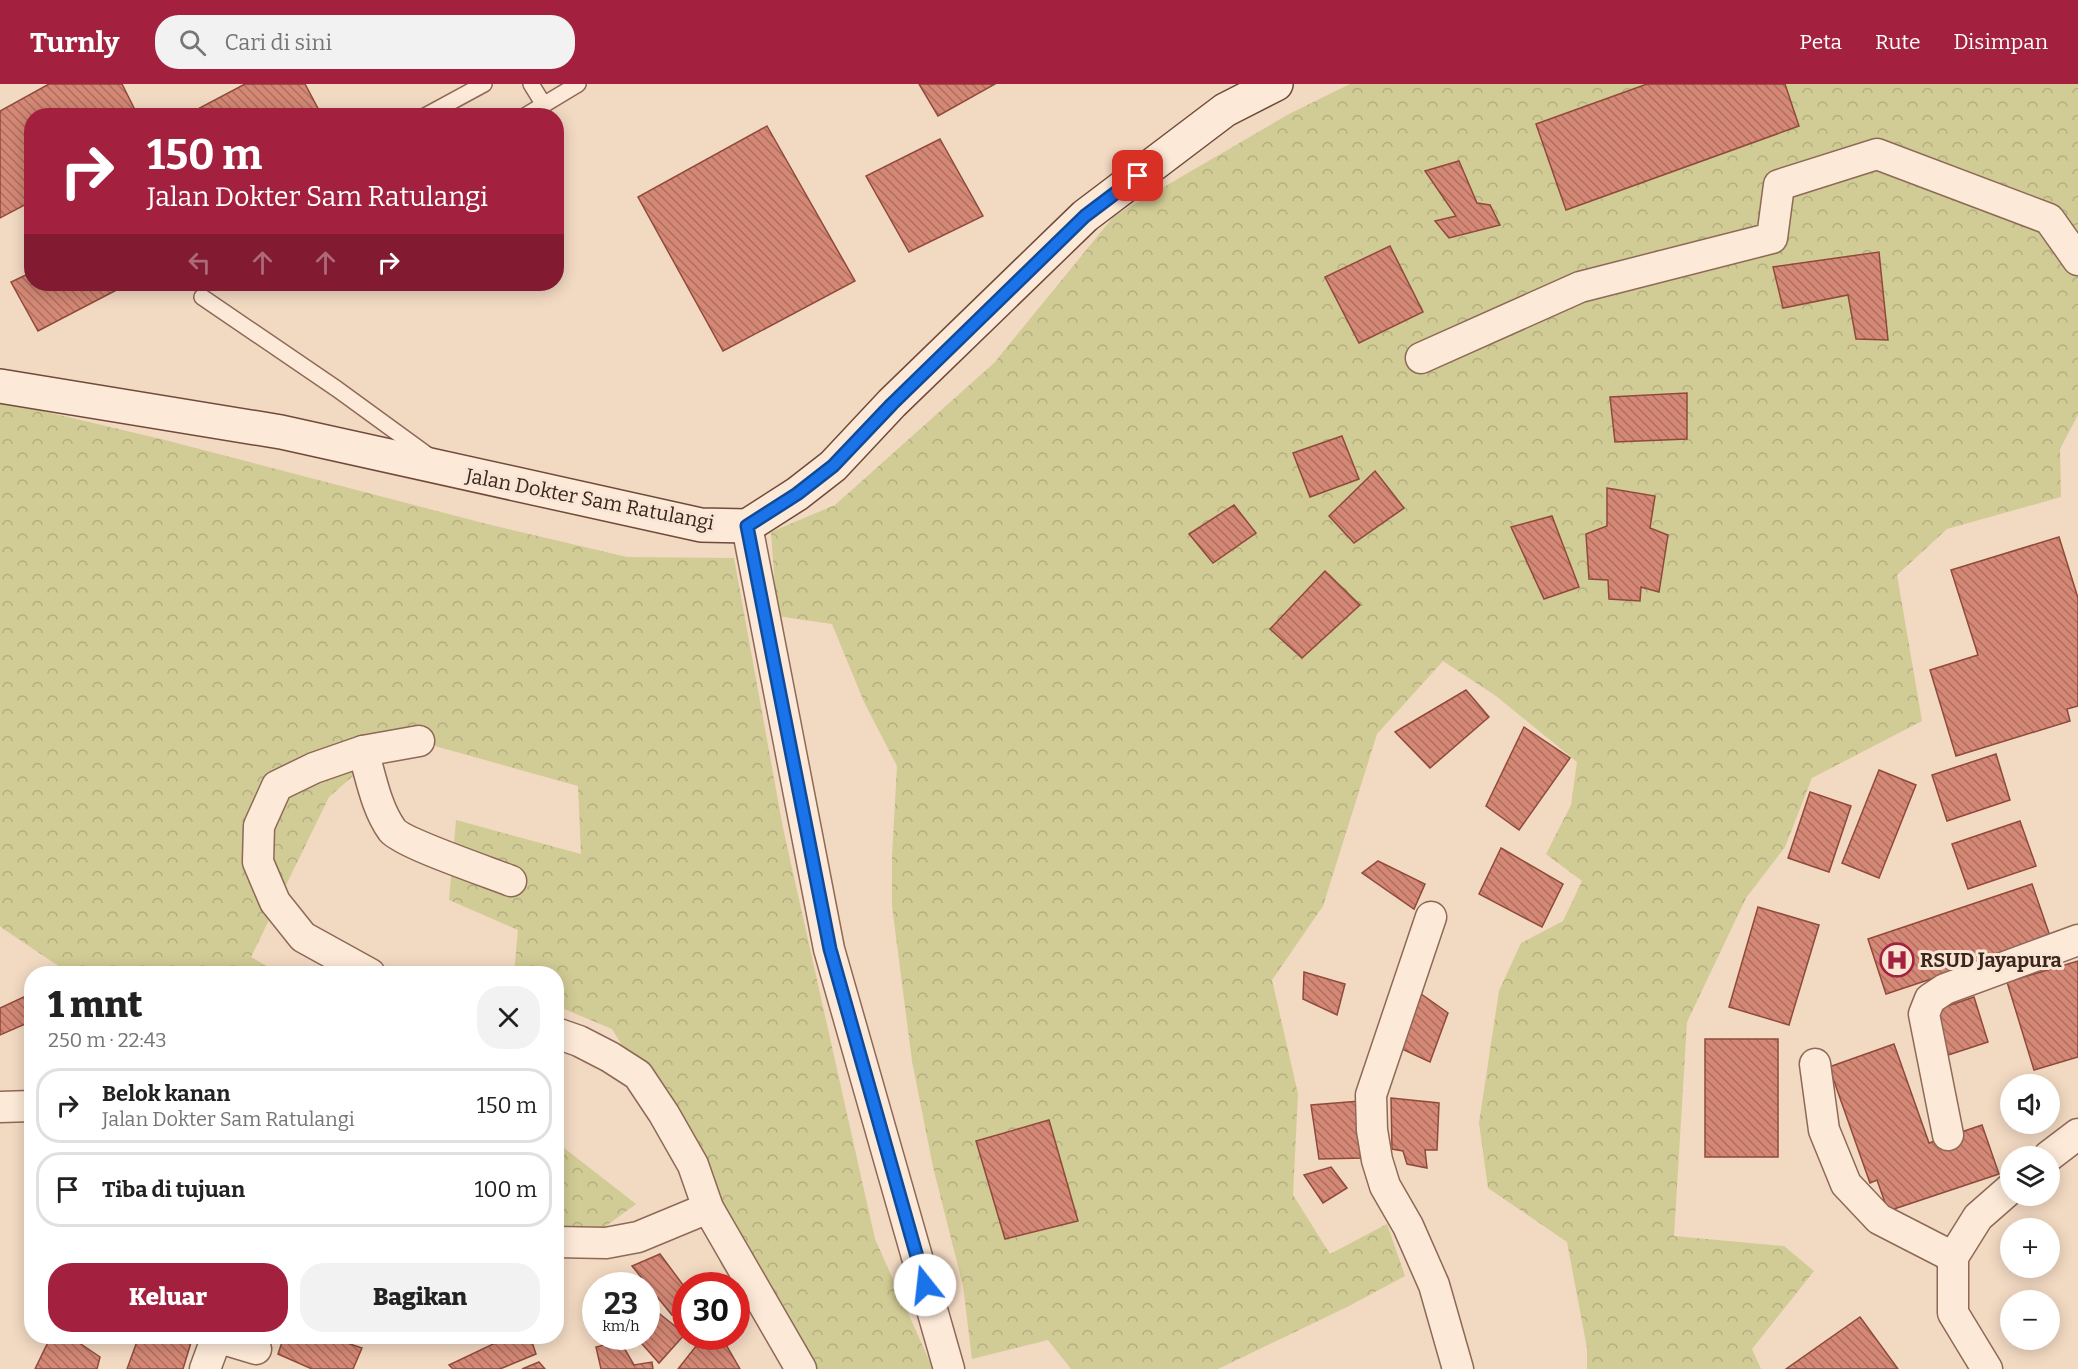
<!DOCTYPE html>
<html lang="id">
<meta charset="utf-8">
<style>
:root{--surface:#fff;--page:#f2f2f2;--text:#222;--muted:#767676;--line:#e0e0e0;--accent:#a3213e}
body{margin:0;font-family:Bitter,serif;background:var(--page);color:var(--text);height:100vh;display:flex;flex-direction:column;font-size:22px;white-space:nowrap}
*{box-sizing:border-box;margin:0}
p{font-size:20px;color:var(--muted)}
.icon{flex:none;width:33px;height:33px;fill:none;stroke:currentColor;stroke-width:2;stroke-linecap:round;stroke-linejoin:round}
.map{position:relative;flex:1;overflow:hidden}
.panel{position:absolute;left:24px;top:882px;width:540px;height:378px;display:flex;flex-direction:column;background:var(--surface);border-radius:24px;box-shadow:0 3px 15px #0003}
.panel>*{flex:none}
.hud{position:absolute;left:24px;top:24px;width:540px;height:183px;border-radius:24px;box-shadow:0 3px 15px #0003;background:#a3213e;color:#fff;overflow:hidden}
.fabs{position:absolute;left:2000px;top:990px;display:grid;gap:12px}
.fabs a{display:grid;place-items:center;width:60px;height:60px;border-radius:50%;background:var(--surface);box-shadow:0 3px 15px #0003;font-size:30px}
.speed{position:absolute;left:582px;top:1188px;display:flex;gap:12px;font-size:30px;font-weight:700;text-align:center}
.speed>*{display:grid;place-content:center;width:78px;height:78px;border-radius:50%;background:var(--surface);box-shadow:0 3px 15px #0003;line-height:1}
.speed small{font-size:15px;font-weight:400}
.speed .limit{border:9px solid #d22;background:#fff;color:#111}
.pin{position:absolute;display:grid;place-items:center;width:51px;height:51px;color:#fff;margin:-26px;border-radius:12px;box-shadow:0 3px 9px #0006}
.me{position:absolute;width:66px;margin:-33px;rotate:344deg;stroke-linejoin:round;filter:drop-shadow(0 0 4px #0008)}
.turn{display:flex;align-items:center;gap:21px;height:126px;padding:0 24px;font-size:27px}
.turn .icon{width:78px;height:78px;stroke-width:2.5}
.turn b{display:block;font-size:42px;line-height:51px}
.lanes{display:flex;align-items:center;height:57px;padding:0 24px;background:#0003;justify-content:center;gap:30px;direction:ltr}
.lanes .off{opacity:.35}
.round{display:grid;place-items:center;flex:none;width:63px;height:63px;border-radius:24px;background:var(--page)}
.head{display:flex;align-items:center;justify-content:space-between;height:102px;padding:0 24px}
h1{font-size:36px;font-weight:800;line-height:45px}
.action{display:flex;gap:12px;margin-top:auto;padding:12px 24px}
.action a{flex:1;height:69px;border-radius:24px;background:var(--accent);color:#fff;font-size:24px;font-weight:800;line-height:69px;text-align:center}
.action a+a{background:var(--page);color:var(--text)}
ul{padding:0;list-style:none}
li{display:flex;align-items:center;gap:18px;height:75px;margin:0 12px 9px;padding:0 12px;border:3px solid var(--line);border-radius:24px}
li div{flex:1}
li b{display:block;font-size:22px}
li em{font-style:normal}
header{display:flex;align-items:center;gap:36px;box-sizing:border-box;height:84px;padding:0 30px;background:var(--accent);color:#fff}
header strong{font-size:28px}
nav{display:flex;gap:33px;margin-inline-start:auto;font-size:21px}
.search{width:420px;height:54px;background:var(--page);display:flex;align-items:center;gap:15px;box-sizing:border-box;padding:0 21px;border-radius:24px;color:var(--muted);font-size:22px}
.map>svg:first-child{display:block}
.forest{fill:url(#forest-crowns)}
.building{fill:url(#building-back-hatch);stroke:#904a3b;stroke-width:1.5}
.lines{fill:none;stroke-linecap:round;stroke-linejoin:round}
.lane-casing{stroke:#8e6957;stroke-width:18}
.street-casing{stroke:#8e6957;stroke-width:33}
.secondary-casing{stroke:#704a3a;stroke-width:36}
.lane{stroke:#fce9d7;stroke-width:15}
.street{stroke:#fce9d7;stroke-width:30}
.secondary{stroke:#fce9d7;stroke-width:33}
.route-casing{stroke:#114b97;stroke-width:15}
.route{stroke:#1a73e8;stroke-width:10}
.labels{text-anchor:middle;stroke-width:6;stroke-linejoin:round;paint-order:stroke}
.street-label{font-size:20px;fill:#3c251d;stroke:#f9e5d3}
.poi-label{font-size:20px;font-weight:bold;fill:#3c251d;stroke:#f9e5d3;text-anchor:start}
</style>
<header>
<strong>Turnly</strong>
<div class="search"><svg class="icon" aria-label="search" viewBox="0 0 24 24"><circle cx="10" cy="10" r="6"/><path d="M15 15l6 6"/></svg>Cari di sini</div>
<nav><a>Peta</a><a>Rute</a><a>Disimpan</a></nav>
</header>
<div class="map">
<svg width="2078" height="1285" viewBox="0 0 2078 1285">
<defs>
<pattern id="forest-crowns" width="20" height="18" patternUnits="userSpaceOnUse" patternTransform="scale(1.5)"><rect width="20" height="18" fill="#d1cb95"/><path d="M2 6a3 3 0 1 1 6 0M12 15a3 3 0 1 1 6 0" fill="none" stroke="#b4ae80"/></pattern>
<pattern id="building-back-hatch" width="6" height="6" patternUnits="userSpaceOnUse" patternTransform="scale(1.5)"><rect width="6" height="6" fill="#d48875"/><path d="M-1 5l2 2M0 0l6 6M5-1l2 2" fill="none" stroke="#ad6f5f"/></pattern>
</defs>
<rect width="100%" height="100%" fill="#f2d9c2"/>
<g class="forest">
<path d="M 1350,0 L 2078,0 L 2078,331 L 2060,365 L 2061,413 L 1947,445 L 1897,491 L 1922,637 L 1812,694 L 1785,763 L 1746,814 L 1687,938 L 1674,1152 L 1784,1162 L 1814,1187 L 1752,1265 L 1761,1285 L 1587,1285 L 1587,1264 L 1567,1158 L 1488,1104 L 1479,1039 L 1499,907 L 1521,859 L 1563,837 L 1582,797 L 1546,770 L 1571,721 L 1577,678 L 1496,612 L 1443,577 L 1377,650 L 1323,822 L 1272,896 L 1298,1010 L 1293,1111 L 1330,1170 L 1387,1140 L 1405,1192 L 1347,1223 L 1218,1285 L 1071,1285 L 1048,1256 L 972,1275 L 963,1202 L 933,1083 L 912,977 L 892,822 L 892,772 L 897,682 L 864,618 L 832,540 L 777,532 L 771,448 L 835,421 L 994,279 L 1114,132 L 1289,30 Z"/>
<path d="M 0,317 L 165,356 L 483,439 L 627,473 L 734,474 L 783,744 L 875,1155 L 933,1285 L 786,1285 L 737,1206 L 736,1202 L 734,1201 L 721,1181 L 690,1073 L 612,945 L 557,922 L 556,890 L 514,889 L 518,846 L 449,816 L 456,736 L 581,770 L 578,702 L 399,652 L 329,713 L 251,873 L 279,889 L 69,889 L 2,844 L 0,842 Z"/>
<path d="M 564,1064 L 636,1120 L 584,1158 L 557,1171 L 557,1067 Z"/>
</g>
<g class="building">
<path d="M 49,0 L 122,0 L 138,32 L 32,32 L 32,117 L 0,134 L 0,27 Z"/>
<path d="M 245,0 L 305,0 L 322,32 L 194,32 L 192,28 Z"/>
<path d="M 919,0 L 995,0 L 938,32 Z"/>
<path d="M 1647,0 L 1785,0 L 1799,42 L 1566,126 L 1536,40 Z"/>
<path d="M 767,42 L 855,197 L 723,267 L 638,113 Z"/>
<path d="M 940,55 L 983,132 L 909,168 L 866,92 Z"/>
<path d="M 1459,77 L 1477,119 L 1490,121 L 1500,141 L 1449,154 L 1435,137 L 1456,132 L 1425,87 Z"/>
<path d="M 1390,162 L 1423,228 L 1359,259 L 1325,193 Z"/>
<path d="M 1879,168 L 1888,256 L 1856,255 L 1848,211 L 1783,224 L 1773,183 Z"/>
<path d="M 32,188 L 32,200 L 128,200 L 38,247 L 11,198 Z"/>
<path d="M 1687,309 L 1687,355 L 1615,358 L 1610,313 Z"/>
<path d="M 1342,352 L 1359,395 L 1310,413 L 1293,369 Z"/>
<path d="M 1375,387 L 1404,424 L 1354,459 L 1329,432 Z"/>
<path d="M 1607,404 L 1655,412 L 1650,444 L 1668,451 L 1659,508 L 1641,503 L 1640,517 L 1609,515 L 1608,496 L 1589,495 L 1586,450 L 1607,442 Z"/>
<path d="M 1234,421 L 1256,449 L 1213,479 L 1189,450 Z"/>
<path d="M 1552,432 L 1579,503 L 1544,515 L 1511,443 Z"/>
<path d="M 2059,453 L 2078,514 L 2078,622 L 2067,625 L 2070,637 L 1956,672 L 1930,586 L 1978,571 L 1951,486 Z"/>
<path d="M 1325,487 L 1360,521 L 1302,574 L 1270,545 Z"/>
<path d="M 1466,606 L 1489,633 L 1430,684 L 1395,648 Z"/>
<path d="M 1524,643 L 1570,674 L 1519,746 L 1486,722 Z"/>
<path d="M 1996,670 L 2010,716 L 1947,737 L 1932,691 Z"/>
<path d="M 1879,686 L 1916,701 L 1879,794 L 1842,779 Z"/>
<path d="M 1810,708 L 1851,722 L 1829,788 L 1788,774 Z"/>
<path d="M 2020,737 L 2036,782 L 1968,805 L 1952,760 Z"/>
<path d="M 1501,764 L 1563,800 L 1542,843 L 1479,810 Z"/>
<path d="M 1378,777 L 1425,800 L 1414,825 L 1362,789 Z"/>
<path d="M 2032,800 L 2051,855 L 1886,910 L 1868,855 Z"/>
<path d="M 1758,823 L 1819,841 L 1789,941 L 1729,923 Z"/>
<path d="M 2078,877 L 2078,973 L 2034,986 L 2007,898 Z"/>
<path d="M 1304,888 L 1345,900 L 1337,931 L 1303,915 Z"/>
<path d="M 1417,907 L 1448,929 L 1430,978 L 1398,963 Z"/>
<path d="M 28,911 L 32,920 L 32,937 L 0,951 L 0,924 Z"/>
<path d="M 1974,913 L 1988,958 L 1942,973 L 1927,929 Z"/>
<rect x="1705" y="955" width="73" height="118"/>
<path d="M 1894,960 L 1929,1059 L 1982,1041 L 1999,1090 L 1888,1127 L 1877,1096 L 1870,1099 L 1829,983 Z"/>
<path d="M 1391,1014 L 1439,1019 L 1437,1066 L 1425,1066 L 1427,1084 L 1407,1080 L 1403,1067 L 1392,1065 Z"/>
<path d="M 1360,1017 L 1363,1074 L 1319,1075 L 1311,1021 Z"/>
<path d="M 1049,1036 L 1078,1137 L 1005,1155 L 976,1057 Z"/>
<path d="M 1331,1083 L 1347,1104 L 1323,1119 L 1304,1091 Z"/>
<path d="M 660,1170 L 686,1205 L 686,1226 L 672,1231 L 632,1182 Z"/>
<path d="M 646,1219 L 685,1250 L 659,1279 L 635,1252 L 646,1252 Z"/>
<path d="M 1860,1233 L 1898,1285 L 1786,1285 Z"/>
<path d="M 51,1252 L 69,1252 L 100,1273 L 97,1285 L 35,1285 Z"/>
<path d="M 139,1252 L 193,1252 L 183,1285 L 127,1285 Z"/>
<path d="M 284,1252 L 326,1252 L 362,1264 L 353,1285 L 312,1285 L 278,1270 Z"/>
<path d="M 510,1252 L 530,1252 L 536,1270 L 500,1285 L 453,1285 L 449,1281 Z"/>
<path d="M 704,1252 L 721,1252 L 740,1285 L 678,1285 Z"/>
<path d="M 620,1257 L 634,1281 L 652,1278 L 653,1285 L 601,1285 L 596,1263 Z"/>
<path d="M 539,1278 L 545,1285 L 522,1285 Z"/>
</g>
<g class="lines">
<defs>
<g id="lane">
<path d="M 531,0 L 544,21"/>
<path d="M 425,32 L 484,0"/>
<path d="M 525,32 L 578,0"/>
<path d="M 202,213 L 337,305 L 429,372"/>
</g>
<g id="street">
<path d="M 1421,274 L 1580,203 L 1772,154 L 1779,101 L 1877,70 L 2049,135 L 2078,176"/>
<path d="M 747,442 L 829,865 L 949,1285"/>
<path d="M 363,667 C 371,693 376,724 392,746 C 402,759 491,789 511,797"/>
<path d="M 1431,833 L 1371,1011 L 1372,1046 L 1377,1076 L 1385,1102 L 1408,1142 L 1434,1201 L 1458,1285"/>
<path d="M 370,890 L 303,853 L 275,818 L 258,778 L 259,742 L 277,702 L 314,684 L 363,667 L 419,657"/>
<path d="M 556,949 L 579,957 L 610,973 L 638,991 L 664,1030 L 693,1081 L 708,1124 L 801,1285"/>
<path d="M 1815,980 L 1824,1046 L 1846,1100 L 1879,1135 L 1953,1173"/>
<path d="M 0,1023 L 32,1022"/>
<path d="M 1948,1051 L 1924,930 L 1930,915 L 1945,905 L 2078,856"/>
<path d="M 2049,1072 L 2078,1050"/>
<path d="M 556,1158 L 606,1159 L 638,1153 L 708,1124"/>
<path d="M 205,1285 L 215,1258 L 226,1256 L 256,1265"/>
<path d="M 1987,1285 L 1953,1229 L 1953,1173 L 1978,1133 L 2010,1105"/>
</g>
<path id="secondary" d="M 0,302 L 281,348 L 701,441 L 747,442 L 797,410 L 833,382 L 892,319 L 1085,132 L 1225,26 L 1276,0"/>
</defs>
<use href="#lane" class="lane-casing"/>
<use href="#street" class="street-casing"/>
<use href="#secondary" class="secondary-casing"/>
<use href="#lane" class="lane"/>
<use href="#street" class="street"/>
<use href="#secondary" class="secondary"/>
</g>
<g class="lines">
<defs>
<path id="route" d="M 925,1201 L 830,865 L 747,442 L 797,410 L 833,382 L 892,320 L 1085,132 L 1138,92"/>
</defs>
<use href="#route" class="route-casing"/>
<use href="#route" class="route"/>
</g>
<defs>
<symbol id="hospital-ring" viewBox="-11 -11 22 22"><circle r="9.5" fill="#f9e5d3" stroke="#a3213e" stroke-width="1.5"/><path d="M-5-5h3v3.5h4V-5h3V5h-3V1.5h-4V5h-3Z" fill="#a3213e"/></symbol>
</defs>
<g fill-rule="evenodd">
<use href="#hospital-ring" x="1878" y="857" width="38" height="38"/>
</g>
<g class="labels">
<g class="street-label">
<text transform="translate(590 415) rotate(11)" y="7">Jalan Dokter Sam Ratulangi</text>
</g>
<g class="poi-label">
<text x="1920" y="883">RSUD Jayapura</text>
</g>
</g>
</svg>
<div class="fabs">
<a><svg class="icon" aria-label="sound" viewBox="0 0 24 24"><path d="M4 9h4l5-4v14l-5-4H4zM17 9q2 3 0 6"/></svg></a>
<a><svg class="icon" aria-label="layers" viewBox="0 0 24 24"><path d="M12 4l9 5-9 5-9-5zM3 14l9 5 9-5"/></svg></a>
<a>+</a>
<a>−</a>
</div>
<div class="speed"><div>23<small>km/h</small></div><div class="limit">30</div></div>
<div class="pin" style="left:1138px;top:92px;background:#d93025"><svg class="icon" aria-label="arrive" viewBox="0 0 24 24"><path d="M6 21V4h12l-3 4 3 4H6"/></svg></div>
<svg class="me" style="left:925px;top:1201px" viewBox="-20 -20 40 40"><circle r="19" fill="#fff"/><path d="M0-13L10 11 0 6-10 11z" fill="#1a73e8"/></svg>
<div class="hud">
<div class="turn"><svg class="icon" aria-label="right" viewBox="0 0 24 24"><path d="M7 20v-9h11M14 6l5 5-5 5"/></svg><div><b>150 m</b>Jalan Dokter Sam Ratulangi</div></div>
<div class="lanes"><svg class="icon off" aria-label="left" viewBox="0 0 24 24"><path d="M17 20v-9H6M10 6l-5 5 5 5"/></svg><svg class="icon off" aria-label="ahead" viewBox="0 0 24 24"><path d="M12 20V5M6 11l6-6 6 6"/></svg><svg class="icon off" aria-label="ahead" viewBox="0 0 24 24"><path d="M12 20V5M6 11l6-6 6 6"/></svg><svg class="icon" aria-label="right" viewBox="0 0 24 24"><path d="M7 20v-9h11M14 6l5 5-5 5"/></svg></div>
</div>
<section class="panel">
<div class="head"><div><h1>1 mnt</h1><p>250 m · 22:43</p></div><a class="round"><svg class="icon" aria-label="close" viewBox="0 0 24 24"><path d="M6 6l12 12M18 6L6 18"/></svg></a></div>
<ul>
<li><svg class="icon" aria-label="right" viewBox="0 0 24 24"><path d="M7 20v-9h11M14 6l5 5-5 5"/></svg><div><b>Belok kanan</b><p>Jalan Dokter Sam Ratulangi</p></div><em>150 m</em></li>
<li><svg class="icon" aria-label="arrive" viewBox="0 0 24 24"><path d="M6 21V4h12l-3 4 3 4H6"/></svg><div><b>Tiba di tujuan</b></div><em>100 m</em></li>
</ul>
<div class="action"><a>Keluar</a><a>Bagikan</a></div>
</section>
</div>
